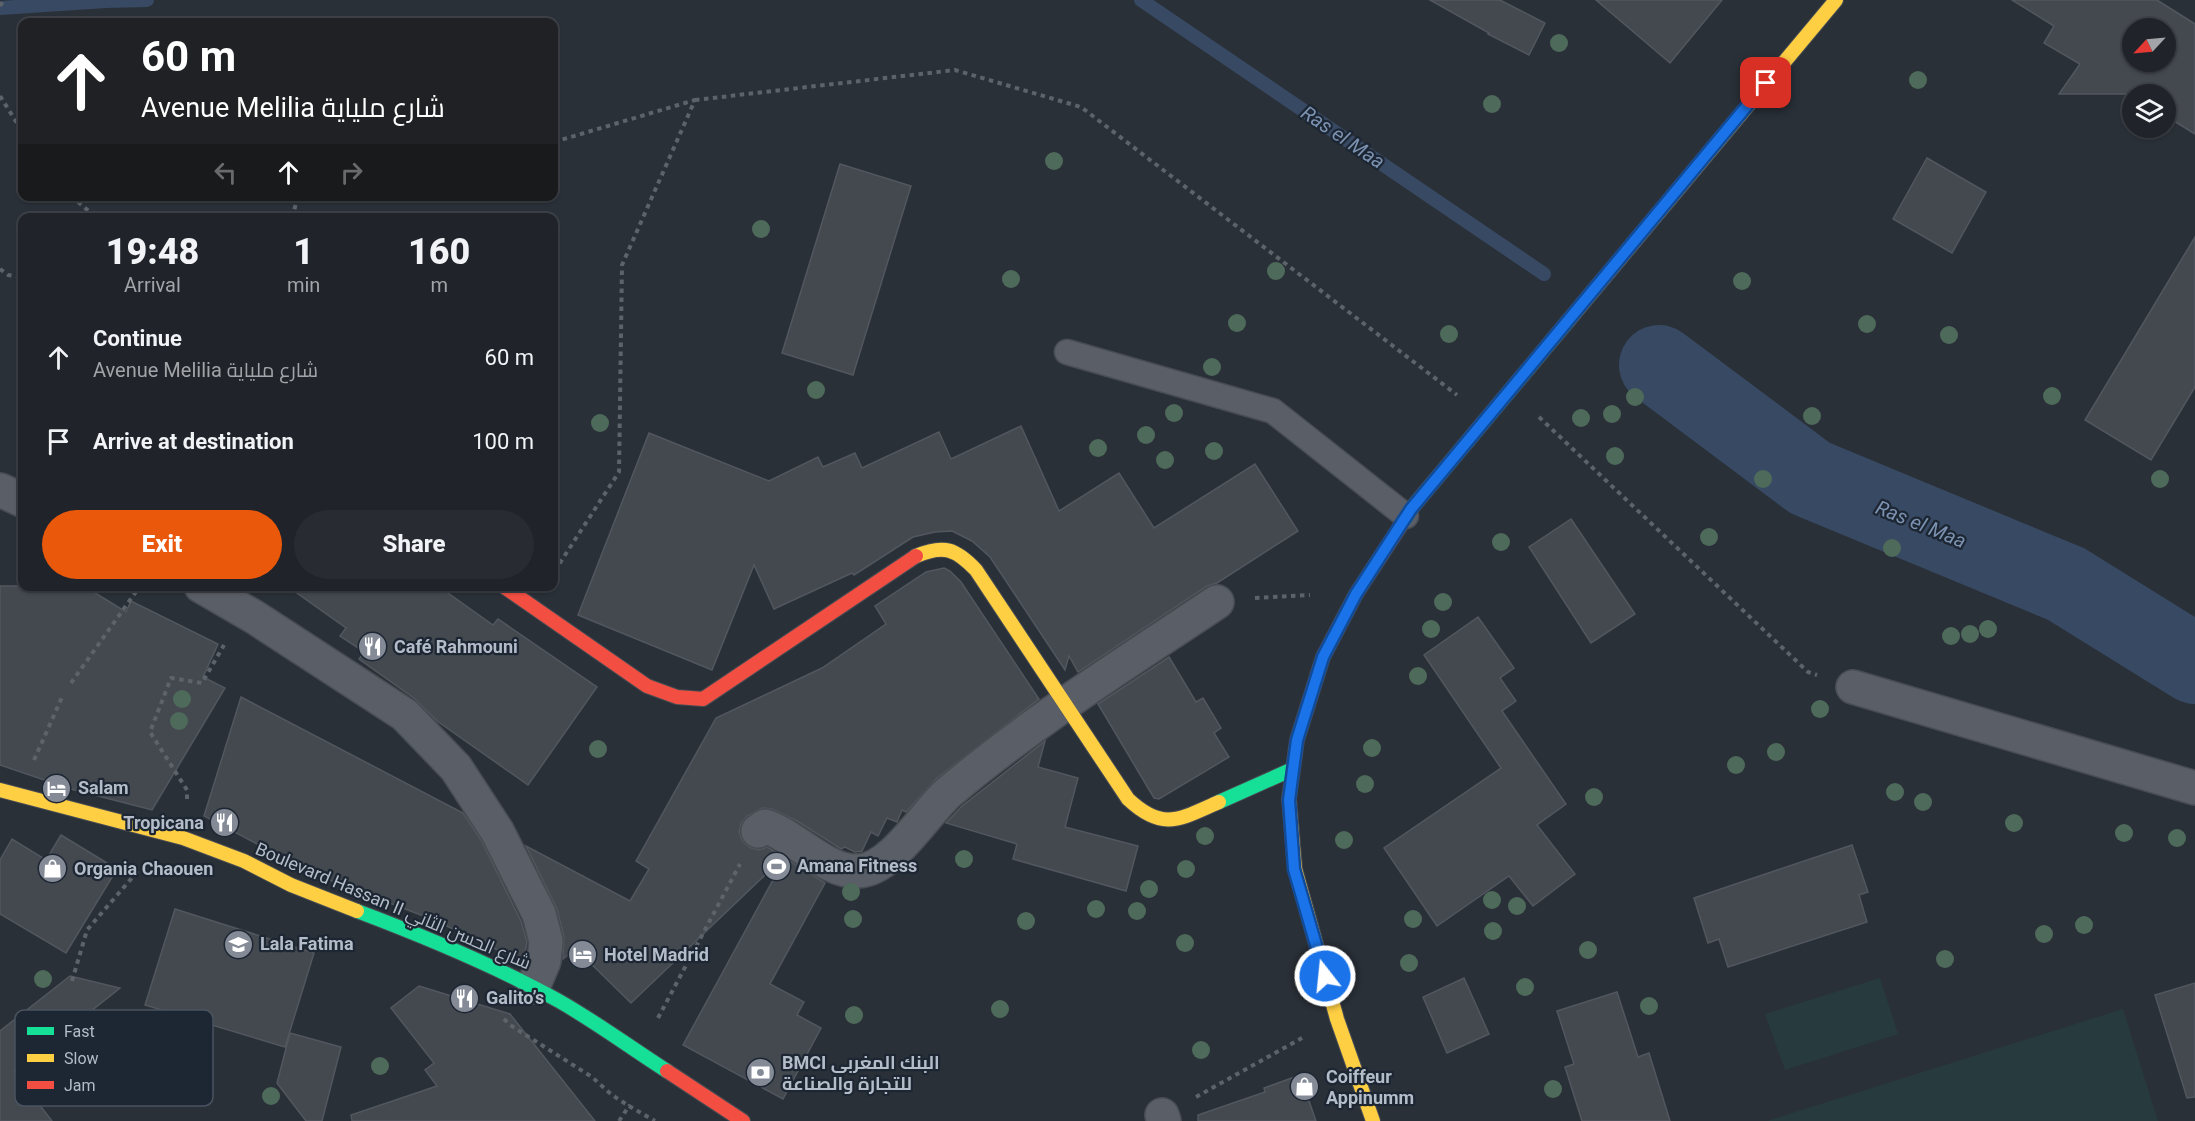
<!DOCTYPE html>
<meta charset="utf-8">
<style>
:root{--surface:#20242a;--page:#282c32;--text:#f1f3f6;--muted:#a2a4a8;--line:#3d4147;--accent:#ea580c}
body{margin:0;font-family:Roboto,Cairo,sans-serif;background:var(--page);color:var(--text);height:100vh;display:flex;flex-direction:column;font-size:22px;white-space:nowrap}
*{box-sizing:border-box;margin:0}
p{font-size:20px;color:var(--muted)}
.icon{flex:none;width:33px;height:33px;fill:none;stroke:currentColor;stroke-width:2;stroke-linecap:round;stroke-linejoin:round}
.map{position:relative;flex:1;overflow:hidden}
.drawer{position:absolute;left:18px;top:213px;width:540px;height:378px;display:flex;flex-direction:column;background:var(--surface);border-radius:12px;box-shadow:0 2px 4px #0004,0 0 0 2px var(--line)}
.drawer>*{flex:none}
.guide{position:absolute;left:18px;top:18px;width:540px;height:183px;border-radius:12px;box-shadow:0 2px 4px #0004,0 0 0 2px var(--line);background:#202124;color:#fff;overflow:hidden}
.needle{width:39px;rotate:244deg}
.controls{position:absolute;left:2122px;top:18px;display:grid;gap:12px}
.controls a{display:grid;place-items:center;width:54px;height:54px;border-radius:50%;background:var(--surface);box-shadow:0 2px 4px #0004,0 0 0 2px var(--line);font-size:30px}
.pin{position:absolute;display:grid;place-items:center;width:51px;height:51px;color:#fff;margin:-26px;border-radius:12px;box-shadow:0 3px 9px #0006}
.me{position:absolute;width:66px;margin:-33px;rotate:344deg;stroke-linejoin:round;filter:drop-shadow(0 0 4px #0008)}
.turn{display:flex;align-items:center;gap:21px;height:126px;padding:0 24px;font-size:27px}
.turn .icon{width:78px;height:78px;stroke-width:2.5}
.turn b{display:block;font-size:42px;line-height:51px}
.lanes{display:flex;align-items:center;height:57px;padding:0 24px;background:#0003;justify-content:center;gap:30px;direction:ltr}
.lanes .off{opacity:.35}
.eta{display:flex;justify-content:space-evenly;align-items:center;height:102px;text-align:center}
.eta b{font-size:36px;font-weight:800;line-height:42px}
.cta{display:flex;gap:12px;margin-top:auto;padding:12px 24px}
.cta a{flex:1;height:69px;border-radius:36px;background:var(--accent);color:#fff;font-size:24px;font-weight:800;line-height:69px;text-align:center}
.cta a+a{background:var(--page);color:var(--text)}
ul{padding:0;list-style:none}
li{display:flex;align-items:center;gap:18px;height:84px;padding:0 24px}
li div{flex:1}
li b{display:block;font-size:22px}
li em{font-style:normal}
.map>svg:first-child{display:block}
.green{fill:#273a3e}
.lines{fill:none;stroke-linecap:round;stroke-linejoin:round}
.stream{stroke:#384963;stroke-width:14}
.river{stroke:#384963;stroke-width:80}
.building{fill:#444950;stroke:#52575f;stroke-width:1.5;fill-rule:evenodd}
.lane-casing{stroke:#484c53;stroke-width:27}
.street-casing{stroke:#484c53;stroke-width:36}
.fast-casing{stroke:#484c53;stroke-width:16}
.slow-casing{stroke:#484c53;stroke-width:16}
.jam-casing{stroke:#484c53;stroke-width:16}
.path{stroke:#5d636a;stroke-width:4;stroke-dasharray:4.5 4.5;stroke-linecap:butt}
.lane{stroke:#5a5e66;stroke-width:24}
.street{stroke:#5a5e66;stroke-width:33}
.fast{stroke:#16e098;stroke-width:14}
.slow{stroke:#ffcf43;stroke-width:14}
.jam{stroke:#f24e42;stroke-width:14}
.tree{fill:#4e6a5a}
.route-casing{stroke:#114b97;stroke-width:15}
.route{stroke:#1a73e8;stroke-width:10}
.labels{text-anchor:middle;stroke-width:4.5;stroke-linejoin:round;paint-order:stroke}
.poi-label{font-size:18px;font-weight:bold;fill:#b4bcc9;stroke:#1d2633;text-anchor:start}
.street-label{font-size:18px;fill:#b4bcc9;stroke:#1d2633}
.water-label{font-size:20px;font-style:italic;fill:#7c92b1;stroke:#1d2633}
.key{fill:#1d2633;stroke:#4a5360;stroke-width:1.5}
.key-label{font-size:16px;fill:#b4bcc9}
</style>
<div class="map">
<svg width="2195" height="1121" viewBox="0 0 2195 1121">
<rect width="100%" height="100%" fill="#2a3038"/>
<g class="green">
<path d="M 1880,978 L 1898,1034 L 1785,1070 L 1765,1014 Z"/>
<path d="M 2123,1009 L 2158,1121 L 1767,1121 Z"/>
</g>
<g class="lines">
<g class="stream">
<path d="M 1141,0 L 1544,274"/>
<path d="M 0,8 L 106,1 L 147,0"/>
</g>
<path class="river" d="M 1659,365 L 1810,478 L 2066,584 L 2195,664"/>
</g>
<g class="building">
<path d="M 1430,0 L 1500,0 L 1545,23 L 1529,55 L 1488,34 L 1489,33 Z"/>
<path d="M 1596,0 L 1722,0 L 1670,63 Z"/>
<path d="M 2012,0 L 2157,0 L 2195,24 L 2195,134 L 2166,116 L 2166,94 L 2133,94 L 2133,96 L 2130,94 L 2059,94 L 2080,64 L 2044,43 L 2054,26 ZM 2133,28 L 2166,28 L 2166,62 L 2133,62 Z"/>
<path d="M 1927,158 L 1986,192 L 1952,253 L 1893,219 Z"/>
<path d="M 840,164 L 911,186 L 853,375 L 782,353 Z"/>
<path d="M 2195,237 L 2195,387 L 2151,460 L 2085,420 Z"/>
<path d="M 1021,426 L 1059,511 L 1119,473 L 1154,528 L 1255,464 L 1298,531 L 1217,583 L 1207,586 L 1078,672 L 1069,656 L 1065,670 L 990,557 L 972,541 L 952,531 L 935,532 L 913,537 L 854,575 L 852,573 L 774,609 L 754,565 L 712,670 L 578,615 L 649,433 L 769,481 L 818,457 L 823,467 L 855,453 L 862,468 L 939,432 L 951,459 Z"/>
<path d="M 1571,519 L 1635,614 L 1591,643 L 1529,547 Z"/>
<path d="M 944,568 L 950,571 L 961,582 L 1039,699 L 937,778 L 906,812 L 902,810 L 897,822 L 887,818 L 878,836 L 871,832 L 862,851 L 855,852 L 845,847 L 841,849 L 797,821 L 772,809 L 762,808 L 747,816 L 741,823 L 739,832 L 743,842 L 751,848 L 759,850 L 767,847 L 784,857 L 631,1003 L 576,949 L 563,959 L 564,937 L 557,909 L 526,846 L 630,901 L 649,869 L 636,861 L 716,718 L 822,668 L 886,624 L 875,606 L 926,572 Z"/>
<path d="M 0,586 L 84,586 L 126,612 L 131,601 L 218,644 L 203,677 L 225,688 L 152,810 L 71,789 L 0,765 Z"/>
<path d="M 287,586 L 438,586 L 493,625 L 498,619 L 597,687 L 528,785 L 437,721 L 415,699 L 359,659 L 364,652 L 340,636 L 346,628 Z"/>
<path d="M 1478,617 L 1514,668 L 1500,678 L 1516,701 L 1502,711 L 1566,804 L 1537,825 L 1575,874 L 1533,906 L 1509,876 L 1437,926 L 1384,848 L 1501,768 L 1424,655 Z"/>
<path d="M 1169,657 L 1196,702 L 1203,698 L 1221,728 L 1214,733 L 1229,757 L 1159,799 L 1154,798 L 1098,704 Z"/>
<path d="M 241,697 L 463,813 L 481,840 L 521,921 L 527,942 L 523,962 L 434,920 L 314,874 L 204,816 Z"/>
<path d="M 1045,741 L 1038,767 L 1078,778 L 1065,827 L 1138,846 L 1126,891 L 1013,859 L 1017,844 L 946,823 L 962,806 Z"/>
<path d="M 61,835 L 117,869 L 66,953 L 0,914 L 0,860 L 12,839 L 46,860 Z"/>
<path d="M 1852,845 L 1868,892 L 1859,895 L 1867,922 L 1728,967 L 1719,939 L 1708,943 L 1694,898 Z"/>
<path d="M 785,858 L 825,883 L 770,984 L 804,1002 L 797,1015 L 821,1028 L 783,1099 L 683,1045 Z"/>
<path d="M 175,909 L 314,953 L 285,1047 L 145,1005 Z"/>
<path d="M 70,976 L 120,988 L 14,1072 L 52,1121 L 0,1121 L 0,1031 Z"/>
<path d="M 1464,978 L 1489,1034 L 1447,1053 L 1423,997 Z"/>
<path d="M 2195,983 L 2195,1097 L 2187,1098 L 2155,995 Z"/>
<path d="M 419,986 L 510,1014 L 595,1121 L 352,1121 L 351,1115 L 437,1086 L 425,1070 L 434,1063 L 391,1008 Z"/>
<path d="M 1617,992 L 1638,1057 L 1649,1053 L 1670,1121 L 1582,1121 L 1565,1067 L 1574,1064 L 1557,1011 Z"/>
<path d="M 290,1033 L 341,1047 L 322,1121 L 306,1121 L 277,1083 Z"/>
<path d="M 1300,1075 L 1316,1121 L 1198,1121 L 1198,1115 L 1265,1092 L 1264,1088 Z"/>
</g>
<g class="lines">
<defs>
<path id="lane" d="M 1067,352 L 1273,411 L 1406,516"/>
<g id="street">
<path d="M 0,490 L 22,500"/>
<path d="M 201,586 L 256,618 L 405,715 L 456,768 L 497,831 L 539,914 L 546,941 L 544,961 L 533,987"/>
<path d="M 1853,687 L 2195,788"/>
<path d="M 758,831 L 765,826 C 794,835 826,873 858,871 C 892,870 925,813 949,792 C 1033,721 1126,663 1217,602"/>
<path d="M 1162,1115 L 1164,1121"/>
</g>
<g id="fast">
<path d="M 1403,522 L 1411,509 L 1568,321"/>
<path d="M 1219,802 L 1293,769"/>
<path d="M 357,911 C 426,937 494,965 559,1001 C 596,1022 631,1048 667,1071"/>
</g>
<g id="slow">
<path d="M 1568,321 L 1836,0"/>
<path d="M 916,556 C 944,544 956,549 976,570 L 1128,799 C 1163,832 1180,819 1219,802"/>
<path d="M 0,790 L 183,838 L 244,861 L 291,885 L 357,911"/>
<path d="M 1289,799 L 1295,869 L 1337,1019 L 1373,1121"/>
</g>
<g id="jam">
<path d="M 503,586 L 647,686 L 677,697 L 703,699 L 916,556"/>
<path d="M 1289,799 L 1297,740 L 1323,657 L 1356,594 L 1403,522"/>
<path d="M 667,1071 L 743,1121"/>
</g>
</defs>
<use href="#lane" class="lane-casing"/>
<use href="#street" class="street-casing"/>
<use href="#fast" class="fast-casing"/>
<use href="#slow" class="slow-casing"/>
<use href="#jam" class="jam-casing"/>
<g class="path">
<path d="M 0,6 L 4,0"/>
<path d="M 0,96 L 22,131"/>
<path d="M 695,100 L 955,70 L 1081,107 L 1457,395"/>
<path d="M 554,142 L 695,100 L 622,265 L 619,472 L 554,572"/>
<path d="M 71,196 L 91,213 L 92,218"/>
<path d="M 292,218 L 298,196"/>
<path d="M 0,269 L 8,275 L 22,277"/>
<path d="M 1539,417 L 1808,672 L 1817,675"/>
<path d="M 1255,598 L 1310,595"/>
<path d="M 71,683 L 140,586"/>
<path d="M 34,760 L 63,695"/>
<path d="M 187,799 L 187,790 L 150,732 L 171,678 L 202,683 L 224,645"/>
<path d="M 72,981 L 87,930 L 137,872 L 137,867"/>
<path d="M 658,1018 L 740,864"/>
<path d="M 504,1019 L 510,1025 L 592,1077 L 612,1095 L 629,1106"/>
<path d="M 1196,1097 L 1302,1038"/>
<path d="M 619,1121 L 629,1106 L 655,1121"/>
</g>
<use href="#lane" class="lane"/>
<use href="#street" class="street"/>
<use href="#fast" class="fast"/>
<use href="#slow" class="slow"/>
<use href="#jam" class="jam"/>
</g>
<g class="tree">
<circle cx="1559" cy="43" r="9"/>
<circle cx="1918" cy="80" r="9"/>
<circle cx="1492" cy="104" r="9"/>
<circle cx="1054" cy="161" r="9"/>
<circle cx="761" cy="229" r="9"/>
<circle cx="1276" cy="271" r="9"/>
<circle cx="1011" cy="279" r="9"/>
<circle cx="1742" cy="281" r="9"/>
<circle cx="1237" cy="323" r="9"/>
<circle cx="1867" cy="324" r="9"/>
<circle cx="1449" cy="334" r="9"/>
<circle cx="1949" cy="335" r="9"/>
<circle cx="1212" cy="367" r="9"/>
<circle cx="816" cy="390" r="9"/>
<circle cx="2052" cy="396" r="9"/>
<circle cx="1635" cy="397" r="9"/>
<circle cx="1174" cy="413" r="9"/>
<circle cx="1612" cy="414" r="9"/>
<circle cx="1812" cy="416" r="9"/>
<circle cx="1581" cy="418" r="9"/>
<circle cx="600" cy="423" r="9"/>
<circle cx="1146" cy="435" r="9"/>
<circle cx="1098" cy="448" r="9"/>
<circle cx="1214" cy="451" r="9"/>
<circle cx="1615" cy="456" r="9"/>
<circle cx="1165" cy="460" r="9"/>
<circle cx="1763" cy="479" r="9"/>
<circle cx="2160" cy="479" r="9"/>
<circle cx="1709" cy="537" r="9"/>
<circle cx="1501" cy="542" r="9"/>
<circle cx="1892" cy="548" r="9"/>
<circle cx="1443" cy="602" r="9"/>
<circle cx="1431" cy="629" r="9"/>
<circle cx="1988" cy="629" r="9"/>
<circle cx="1970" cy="634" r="9"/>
<circle cx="1951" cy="636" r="9"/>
<circle cx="1418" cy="676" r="9"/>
<circle cx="182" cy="699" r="9"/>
<circle cx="1820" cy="709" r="9"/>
<circle cx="179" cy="721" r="9"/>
<circle cx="1372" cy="748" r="9"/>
<circle cx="598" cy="749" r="9"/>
<circle cx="1776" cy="752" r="9"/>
<circle cx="1736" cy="765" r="9"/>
<circle cx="1365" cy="784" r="9"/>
<circle cx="1895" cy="792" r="9"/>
<circle cx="1594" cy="797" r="9"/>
<circle cx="1923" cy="802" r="9"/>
<circle cx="2014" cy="823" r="9"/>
<circle cx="2124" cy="833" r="9"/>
<circle cx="1205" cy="836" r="9"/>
<circle cx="2177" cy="838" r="9"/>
<circle cx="1344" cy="840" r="9"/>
<circle cx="964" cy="859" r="9"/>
<circle cx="1186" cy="869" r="9"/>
<circle cx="1149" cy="889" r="9"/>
<circle cx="851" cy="892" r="9"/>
<circle cx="1492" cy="900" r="9"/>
<circle cx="1517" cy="906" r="9"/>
<circle cx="1096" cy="909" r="9"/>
<circle cx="1137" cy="911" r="9"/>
<circle cx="853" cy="919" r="9"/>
<circle cx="1413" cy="919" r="9"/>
<circle cx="1026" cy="921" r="9"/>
<circle cx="2084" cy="925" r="9"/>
<circle cx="1493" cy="931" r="9"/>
<circle cx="2044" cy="934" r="9"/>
<circle cx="1185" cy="943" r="9"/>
<circle cx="1588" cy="950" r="9"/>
<circle cx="1945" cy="959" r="9"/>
<circle cx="1409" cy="963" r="9"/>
<circle cx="43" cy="979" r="9"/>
<circle cx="1525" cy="987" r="9"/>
<circle cx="1649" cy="1006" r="9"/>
<circle cx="1000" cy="1009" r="9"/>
<circle cx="854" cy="1015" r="9"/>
<circle cx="1201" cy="1050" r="9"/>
<circle cx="380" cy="1066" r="9"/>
<circle cx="1553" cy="1089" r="9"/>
<circle cx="271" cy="1096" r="9"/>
</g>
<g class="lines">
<defs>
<path id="route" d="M 1325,976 L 1294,869 L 1289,800 L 1297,740 L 1323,657 L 1356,594 L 1411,509 L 1766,83"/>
</defs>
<use href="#route" class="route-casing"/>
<use href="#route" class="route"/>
</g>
<defs>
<symbol id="restaurant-disc" viewBox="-11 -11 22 22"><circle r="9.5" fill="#848b96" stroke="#1d2633"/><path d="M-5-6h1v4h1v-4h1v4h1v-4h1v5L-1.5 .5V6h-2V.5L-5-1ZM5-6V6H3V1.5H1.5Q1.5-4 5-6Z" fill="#fff"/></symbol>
<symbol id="hotel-disc" viewBox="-11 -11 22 22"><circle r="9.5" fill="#848b96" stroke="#1d2633"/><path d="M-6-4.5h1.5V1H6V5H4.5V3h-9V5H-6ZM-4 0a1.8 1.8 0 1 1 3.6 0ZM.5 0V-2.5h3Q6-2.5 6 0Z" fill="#fff"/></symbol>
<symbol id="stadium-disc" viewBox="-11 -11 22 22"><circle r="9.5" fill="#848b96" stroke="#1d2633"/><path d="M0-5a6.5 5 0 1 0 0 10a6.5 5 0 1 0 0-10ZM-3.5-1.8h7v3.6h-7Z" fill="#fff"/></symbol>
<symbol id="shop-disc" viewBox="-11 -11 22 22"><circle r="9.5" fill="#848b96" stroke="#1d2633"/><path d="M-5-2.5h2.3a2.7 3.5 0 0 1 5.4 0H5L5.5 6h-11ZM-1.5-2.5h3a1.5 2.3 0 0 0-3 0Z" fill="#fff"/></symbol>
<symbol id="school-disc" viewBox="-11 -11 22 22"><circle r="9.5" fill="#848b96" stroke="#1d2633"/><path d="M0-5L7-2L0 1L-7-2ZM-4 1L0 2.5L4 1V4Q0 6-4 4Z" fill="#fff"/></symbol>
<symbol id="bank-disc" viewBox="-11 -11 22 22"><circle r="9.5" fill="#848b96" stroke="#1d2633"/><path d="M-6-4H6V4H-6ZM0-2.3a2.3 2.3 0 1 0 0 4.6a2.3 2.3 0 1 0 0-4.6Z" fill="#fff"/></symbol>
</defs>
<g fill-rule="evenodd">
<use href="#restaurant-disc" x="356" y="630" width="33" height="33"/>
<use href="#hotel-disc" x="40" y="772" width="33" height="33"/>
<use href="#restaurant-disc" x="208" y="806" width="33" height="33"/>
<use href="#stadium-disc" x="760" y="850" width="33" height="33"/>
<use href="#shop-disc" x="36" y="852" width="33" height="33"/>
<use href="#school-disc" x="222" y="928" width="33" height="33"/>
<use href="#hotel-disc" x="566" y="938" width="33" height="33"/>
<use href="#restaurant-disc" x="448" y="982" width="33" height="33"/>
<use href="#bank-disc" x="744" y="1056" width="33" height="33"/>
<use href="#shop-disc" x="1288" y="1070" width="33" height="33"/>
</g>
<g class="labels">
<g class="poi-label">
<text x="394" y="653">Café Rahmouni</text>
<text x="78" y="794">Salam</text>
<text x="204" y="829" text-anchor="end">Tropicana</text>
<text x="797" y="872">Amana Fitness</text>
<text x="74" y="875">Organia Chaouen</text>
<text x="260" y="950">Lala Fatima</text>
<text x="604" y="961">Hotel Madrid</text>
<text x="486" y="1004">Galito’s</text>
<text x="782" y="1069">BMCI البنك المغربي<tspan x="782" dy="21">للتجارة والصناعة</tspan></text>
<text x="1326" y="1083">Coiffeur<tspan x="1326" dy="21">Appinumm</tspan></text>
</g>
<g class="street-label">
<text transform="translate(393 906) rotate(23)" y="6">Boulevard Hassan II شارع الحسن الثاني</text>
</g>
<g class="water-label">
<text transform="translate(1343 137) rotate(34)" y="7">Ras el Maa</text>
<text transform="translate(1921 524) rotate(22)" y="7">Ras el Maa</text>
</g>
</g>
<rect x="15" y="1010" width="198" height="96" rx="9" class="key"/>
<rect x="27" y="1027" width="27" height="8" fill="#16e098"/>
<rect x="27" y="1054" width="27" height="8" fill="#ffcf43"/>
<rect x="27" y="1081" width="27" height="8" fill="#f24e42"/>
<g class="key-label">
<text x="64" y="1037">Fast</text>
<text x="64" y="1064">Slow</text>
<text x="64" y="1091">Jam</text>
</g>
</svg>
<div class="controls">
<a><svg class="needle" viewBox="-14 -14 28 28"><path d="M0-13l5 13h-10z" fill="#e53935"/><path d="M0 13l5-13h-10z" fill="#a2a4a8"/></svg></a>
<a><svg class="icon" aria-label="layers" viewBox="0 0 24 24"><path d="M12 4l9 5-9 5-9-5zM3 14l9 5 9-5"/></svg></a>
</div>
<div class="pin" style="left:1766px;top:83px;background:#d93025"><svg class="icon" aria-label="arrive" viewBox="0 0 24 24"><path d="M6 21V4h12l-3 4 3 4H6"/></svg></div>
<svg class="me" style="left:1325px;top:976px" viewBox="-20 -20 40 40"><circle r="17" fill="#1a73e8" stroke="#fff" stroke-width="3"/><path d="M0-11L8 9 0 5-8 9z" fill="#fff"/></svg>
<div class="guide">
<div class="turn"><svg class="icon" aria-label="ahead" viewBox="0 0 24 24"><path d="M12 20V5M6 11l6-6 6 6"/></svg><div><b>60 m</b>Avenue Melilia شارع ملياية</div></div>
<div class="lanes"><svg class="icon off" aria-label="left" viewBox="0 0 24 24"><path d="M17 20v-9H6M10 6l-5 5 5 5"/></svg><svg class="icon" aria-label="ahead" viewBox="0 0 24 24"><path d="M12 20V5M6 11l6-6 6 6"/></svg><svg class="icon off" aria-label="right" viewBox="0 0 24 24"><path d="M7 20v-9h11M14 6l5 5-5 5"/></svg></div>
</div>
<section class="drawer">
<div class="eta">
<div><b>19:48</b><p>Arrival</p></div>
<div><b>1</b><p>min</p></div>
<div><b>160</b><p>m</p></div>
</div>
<ul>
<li><svg class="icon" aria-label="ahead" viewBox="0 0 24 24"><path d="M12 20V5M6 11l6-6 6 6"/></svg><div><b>Continue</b><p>Avenue Melilia شارع ملياية</p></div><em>60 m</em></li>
<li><svg class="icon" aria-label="arrive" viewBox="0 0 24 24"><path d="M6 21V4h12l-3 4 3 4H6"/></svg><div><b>Arrive at destination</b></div><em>100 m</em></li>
</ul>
<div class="cta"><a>Exit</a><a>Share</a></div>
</section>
</div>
